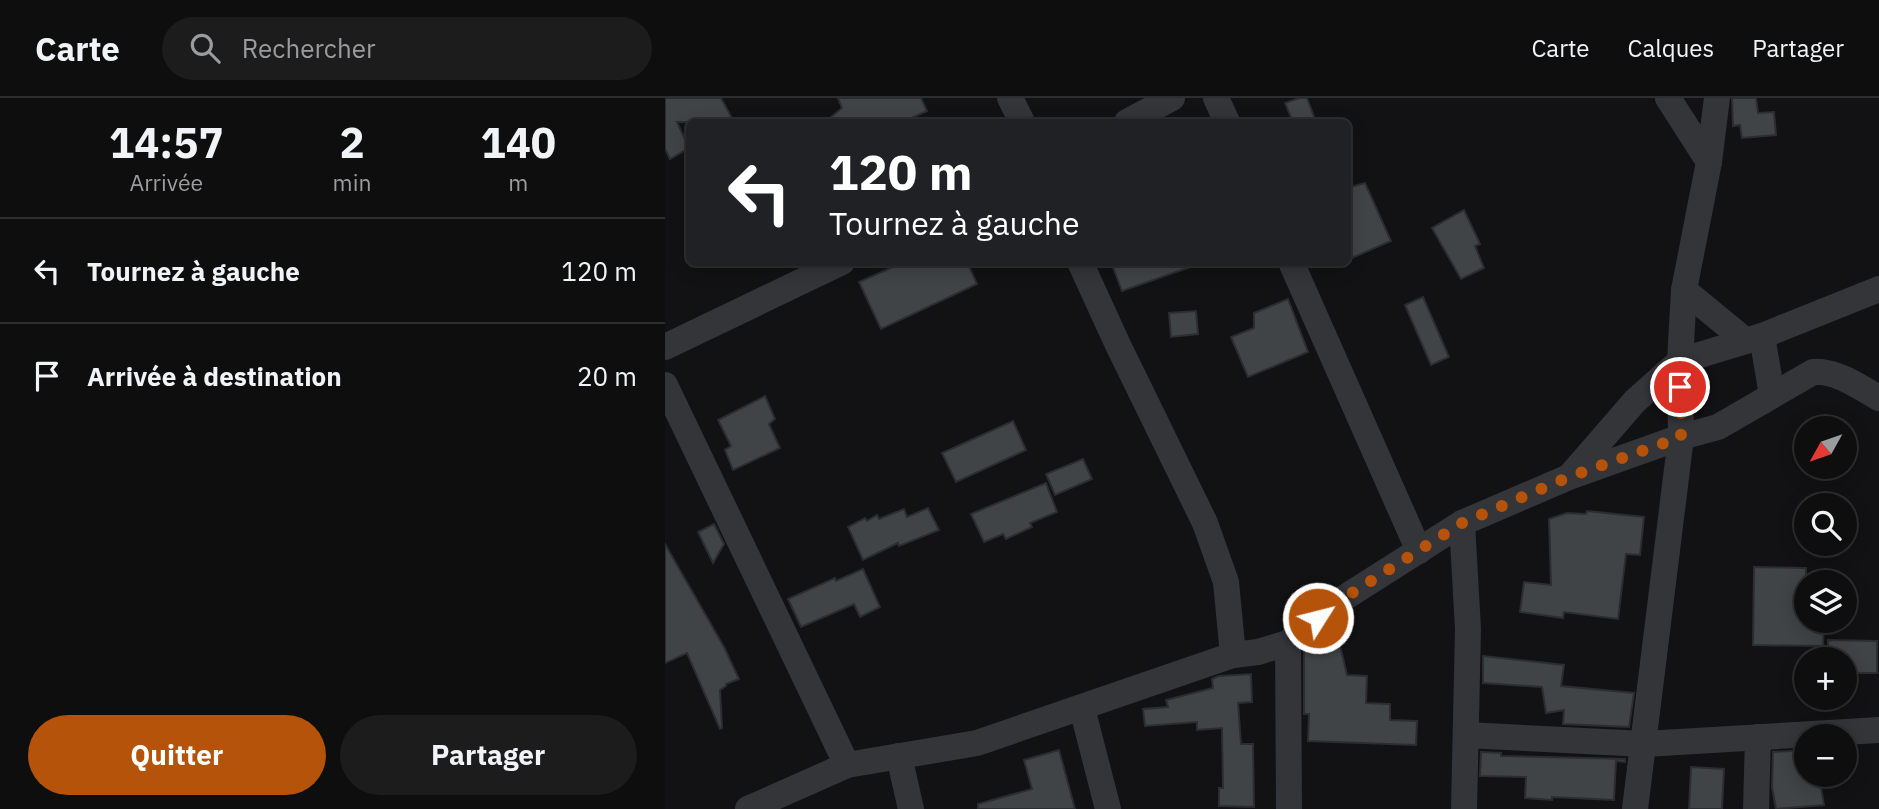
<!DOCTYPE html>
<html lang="fr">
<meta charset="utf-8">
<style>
:root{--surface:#0e0e0f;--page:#1c1c1d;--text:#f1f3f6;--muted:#9b9c9e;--line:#2e2e2f;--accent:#b45309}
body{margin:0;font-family:"IBM Plex Sans",sans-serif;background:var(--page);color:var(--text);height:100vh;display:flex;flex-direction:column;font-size:26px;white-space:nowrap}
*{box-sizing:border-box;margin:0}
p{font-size:23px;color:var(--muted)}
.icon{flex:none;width:38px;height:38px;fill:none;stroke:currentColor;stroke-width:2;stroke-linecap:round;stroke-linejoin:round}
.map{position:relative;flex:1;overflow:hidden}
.sheet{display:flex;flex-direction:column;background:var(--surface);width:665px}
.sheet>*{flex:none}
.hud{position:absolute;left:21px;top:21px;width:665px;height:147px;border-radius:10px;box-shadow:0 4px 18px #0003,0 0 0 2px var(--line);background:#202124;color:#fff;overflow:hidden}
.needle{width:46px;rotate:230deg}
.tools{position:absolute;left:1129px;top:318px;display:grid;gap:14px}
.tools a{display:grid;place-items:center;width:63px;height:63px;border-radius:50%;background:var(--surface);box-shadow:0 4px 18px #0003,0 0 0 2px var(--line);font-size:35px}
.pin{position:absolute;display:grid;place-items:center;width:60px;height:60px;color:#fff;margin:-30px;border:4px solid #fff;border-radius:50%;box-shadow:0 2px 7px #0007}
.me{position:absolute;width:77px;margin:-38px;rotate:54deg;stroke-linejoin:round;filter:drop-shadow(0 0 5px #0008)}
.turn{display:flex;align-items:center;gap:24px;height:147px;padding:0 28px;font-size:32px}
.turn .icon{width:91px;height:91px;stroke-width:2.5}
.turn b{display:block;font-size:49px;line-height:60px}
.eta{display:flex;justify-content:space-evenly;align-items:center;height:119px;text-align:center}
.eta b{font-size:42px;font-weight:700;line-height:49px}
.primary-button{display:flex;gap:14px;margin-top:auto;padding:14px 28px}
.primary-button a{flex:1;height:80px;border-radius:42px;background:var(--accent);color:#fff;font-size:28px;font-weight:700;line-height:80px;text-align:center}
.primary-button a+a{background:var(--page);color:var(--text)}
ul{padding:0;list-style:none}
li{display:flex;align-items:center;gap:21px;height:105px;padding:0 28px;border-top:2px solid var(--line)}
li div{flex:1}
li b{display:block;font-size:26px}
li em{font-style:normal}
header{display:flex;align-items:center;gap:42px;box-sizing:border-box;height:98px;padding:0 35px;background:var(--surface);border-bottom:2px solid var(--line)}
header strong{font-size:33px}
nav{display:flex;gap:38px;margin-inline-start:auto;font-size:24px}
.search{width:490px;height:63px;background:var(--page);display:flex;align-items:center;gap:18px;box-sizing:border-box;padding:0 24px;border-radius:38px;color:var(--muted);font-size:26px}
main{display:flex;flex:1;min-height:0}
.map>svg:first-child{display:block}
.building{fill:#414447;stroke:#2c2d30;stroke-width:2}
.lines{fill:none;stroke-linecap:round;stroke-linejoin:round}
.minor{stroke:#333539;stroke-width:26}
.route{stroke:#b45309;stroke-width:12;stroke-dasharray:0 21.6}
</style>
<header>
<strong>Carte</strong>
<div class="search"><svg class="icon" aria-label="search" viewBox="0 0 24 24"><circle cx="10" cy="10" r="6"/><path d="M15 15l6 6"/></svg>Rechercher</div>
<nav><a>Carte</a><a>Calques</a><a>Partager</a></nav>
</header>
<main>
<section class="sheet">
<div class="eta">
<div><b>14:57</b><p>Arrivée</p></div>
<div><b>2</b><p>min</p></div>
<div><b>140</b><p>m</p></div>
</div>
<ul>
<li><svg class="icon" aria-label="left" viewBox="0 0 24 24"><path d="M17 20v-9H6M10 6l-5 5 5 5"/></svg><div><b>Tournez à gauche</b></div><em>120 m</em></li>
<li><svg class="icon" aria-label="arrive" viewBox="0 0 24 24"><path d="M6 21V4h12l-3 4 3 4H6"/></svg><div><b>Arrivée à destination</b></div><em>20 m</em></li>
</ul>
<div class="primary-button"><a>Quitter</a><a>Partager</a></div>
</section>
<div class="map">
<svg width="1214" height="711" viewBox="0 0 1214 711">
<rect width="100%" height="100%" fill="#121214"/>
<g class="building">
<path d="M 0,0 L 56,0 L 69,24 L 12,24 L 24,50 L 5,61 L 0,51 Z"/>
<path d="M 173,0 L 256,0 L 262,13 L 238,24 L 160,24 L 177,10 Z"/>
<path d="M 634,0 L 642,0 L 651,24 L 628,24 L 620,5 Z"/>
<path d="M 1067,0 L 1091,0 L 1093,15 L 1109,14 L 1111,37 L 1077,40 L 1075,27 L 1068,28 Z"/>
<path d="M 700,85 L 726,143 L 682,162 L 682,90 Z"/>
<path d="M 799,112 L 815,146 L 810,148 L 819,170 L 796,181 L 767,130 Z"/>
<path d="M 239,164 L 302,164 L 312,186 L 216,231 L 194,184 Z"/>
<path d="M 446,164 L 531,164 L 531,167 L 457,193 Z"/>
<path d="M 758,199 L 784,259 L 766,267 L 740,207 Z"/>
<path d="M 623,201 L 643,254 L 583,279 L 566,239 L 589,230 L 589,215 Z"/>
<path d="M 531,213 L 533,236 L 506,239 L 504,215 Z"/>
<path d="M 100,298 L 110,321 L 104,326 L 115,350 L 68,372 L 60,352 L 66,348 L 53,322 Z"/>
<path d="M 348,323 L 361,352 L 291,384 L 277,355 Z"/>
<path d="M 418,361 L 427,381 L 390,397 L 381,376 Z"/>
<path d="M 381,385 L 392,414 L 365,425 L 367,429 L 341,441 L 338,436 L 319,444 L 306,416 Z"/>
<path d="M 263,410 L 274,432 L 234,448 L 233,445 L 198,462 L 183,429 L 200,420 L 202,423 L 212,417 L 214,421 L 239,411 L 242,419 Z"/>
<path d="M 922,413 L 979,419 L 975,457 L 961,456 L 953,521 L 899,514 L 898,520 L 855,514 L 859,484 L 886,487 L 884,421 L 902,415 L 921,416 Z"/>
<path d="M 49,426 L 59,446 L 48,465 L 33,434 Z"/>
<path d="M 0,446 L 59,549 L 74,581 L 61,586 L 61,588 L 55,592 L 57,630 L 55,631 L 22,555 L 0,565 Z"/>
<path d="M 1089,469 L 1141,470 L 1141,523 L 1159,523 L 1158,548 L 1088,547 Z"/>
<path d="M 198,471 L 215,509 L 195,519 L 189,506 L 136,529 L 123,501 L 170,480 L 171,483 Z"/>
<path d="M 670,526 L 682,577 L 702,578 L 701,605 L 725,606 L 725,622 L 752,623 L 751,647 L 643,643 L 644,616 L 639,616 L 639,552 Z"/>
<path d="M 1163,542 L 1212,543 L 1212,575 L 1180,575 L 1180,562 L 1163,562 Z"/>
<path d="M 818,558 L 899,567 L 896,588 L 969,595 L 964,629 L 898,626 L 899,612 L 881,615 L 877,589 L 818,585 Z"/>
<path d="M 586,576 L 587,604 L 573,605 L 576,646 L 588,646 L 589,709 L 554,708 L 554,690 L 558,690 L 557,630 L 532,632 L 532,624 L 480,628 L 478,611 L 503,609 L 501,602 L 548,590 L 547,581 L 554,578 Z"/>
<path d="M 394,652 L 410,711 L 313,711 L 313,706 L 367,691 L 359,662 Z"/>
<path d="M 1141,652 L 1141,677 L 1154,677 L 1159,707 L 1111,711 L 1107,689 L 1108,654 Z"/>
<path d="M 816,654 L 836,655 L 836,658 L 960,661 L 960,664 L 951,663 L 949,702 L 887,699 L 887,702 L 860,700 L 861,679 L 815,678 Z"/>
<path d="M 1026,669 L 1059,671 L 1057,711 L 1024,711 Z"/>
</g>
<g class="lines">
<g class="minor">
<path d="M 345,0 L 357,24"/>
<path d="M 551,0 L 562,24"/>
<path d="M 1003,0 L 1044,64"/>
<path d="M 462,24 L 507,0"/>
<path d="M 415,164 L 453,247 L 540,425 L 561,484 L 568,557"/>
<path d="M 626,164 L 754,453"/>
<path d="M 1019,192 L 1081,243"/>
<path d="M 1097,238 L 1107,297"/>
<path d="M 0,249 L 177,164"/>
<path d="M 0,287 L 182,667"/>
<path d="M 905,378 L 970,303 L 1015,263 L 1097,238 L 1214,191"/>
<path d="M 797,425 L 803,531 L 799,711"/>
<path d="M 623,545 L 624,711"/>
<path d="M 417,610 L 443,711"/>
<path d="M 801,637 L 980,646 L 1214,632"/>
<path d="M 234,658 L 246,711"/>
<path d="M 83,711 L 182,667 L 312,645 L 568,557 L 593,554 L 623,545 L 668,507 L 797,425 L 904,379 L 1016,339 L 1053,329 L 1148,274 C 1171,272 1194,289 1214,300"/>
<path d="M 970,711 L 1016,339 L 1015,263 L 1019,192 L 1044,64 L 1052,0"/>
<path d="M 1091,711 L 1093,639"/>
</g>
</g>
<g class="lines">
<path class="route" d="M 653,520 L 668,507 L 797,425 L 904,379 L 1016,339 L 1015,289"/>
</g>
</svg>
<div class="tools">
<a><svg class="needle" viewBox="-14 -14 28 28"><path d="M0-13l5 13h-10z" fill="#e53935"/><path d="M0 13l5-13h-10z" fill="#9b9c9e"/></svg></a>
<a><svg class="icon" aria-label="search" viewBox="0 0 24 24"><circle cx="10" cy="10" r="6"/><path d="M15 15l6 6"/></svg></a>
<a><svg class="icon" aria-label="layers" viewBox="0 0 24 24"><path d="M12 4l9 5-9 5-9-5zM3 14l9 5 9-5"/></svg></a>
<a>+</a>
<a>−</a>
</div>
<div class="pin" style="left:1015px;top:289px;background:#d93025"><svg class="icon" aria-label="arrive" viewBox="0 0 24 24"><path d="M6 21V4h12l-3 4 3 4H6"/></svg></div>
<svg class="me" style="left:653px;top:520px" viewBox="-20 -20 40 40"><circle r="17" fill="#b45309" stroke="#fff" stroke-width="3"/><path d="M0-11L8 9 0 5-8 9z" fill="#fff"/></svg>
<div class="hud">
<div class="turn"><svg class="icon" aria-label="left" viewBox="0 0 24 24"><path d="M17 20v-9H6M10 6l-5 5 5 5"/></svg><div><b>120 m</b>Tournez à gauche</div></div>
</div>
</div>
</main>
